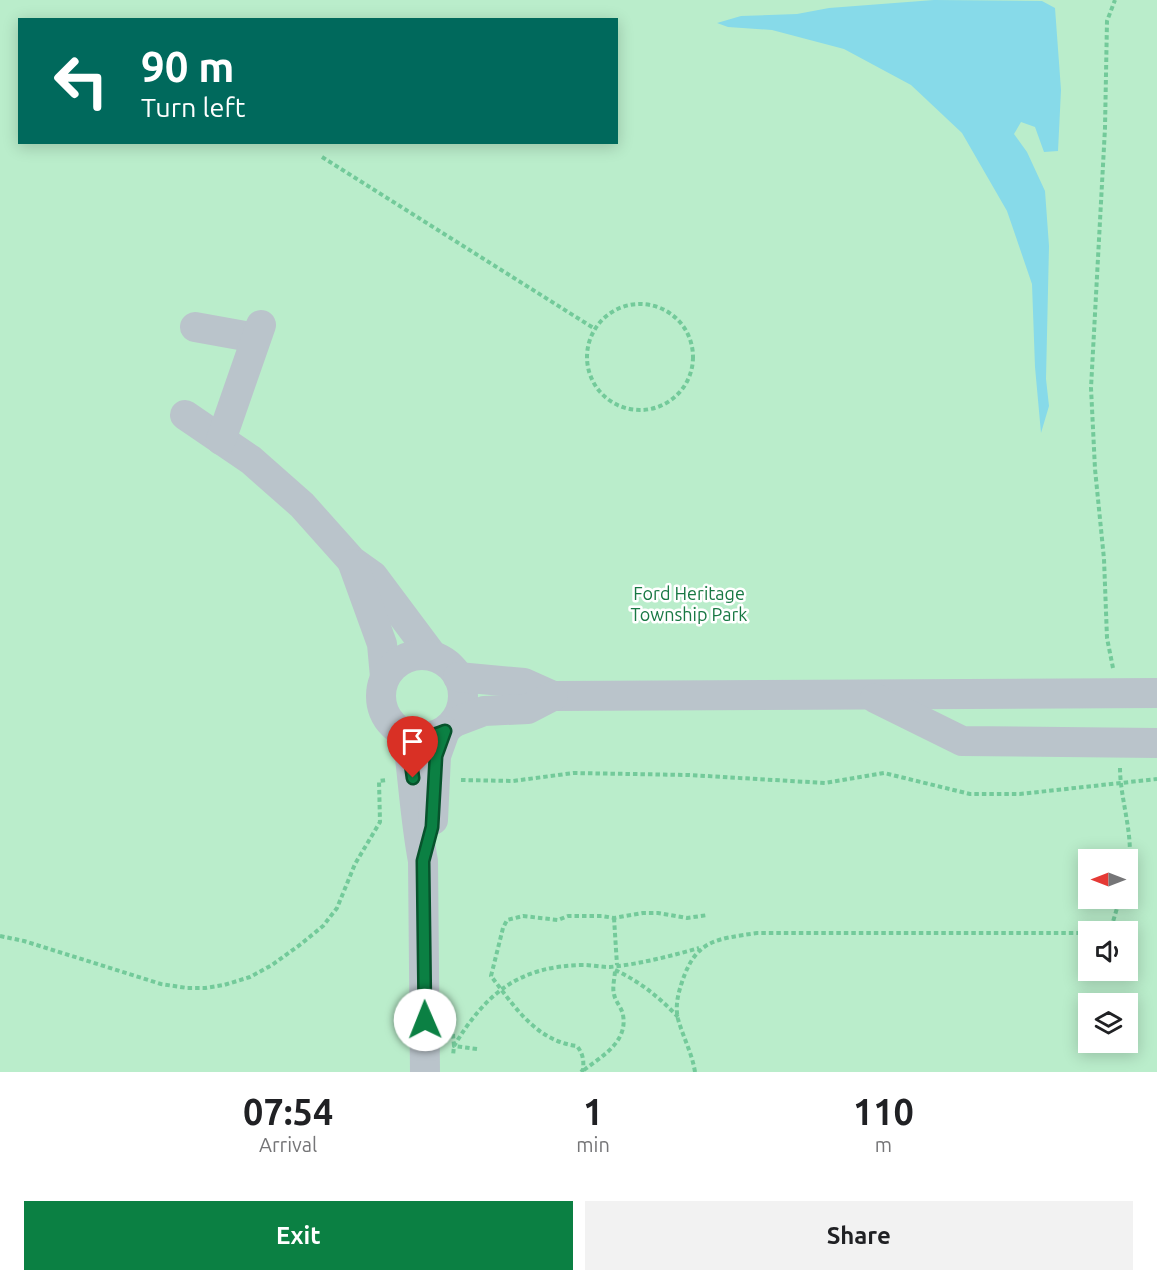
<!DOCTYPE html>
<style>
:root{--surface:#fff;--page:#f2f2f2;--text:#202124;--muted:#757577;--accent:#0b8043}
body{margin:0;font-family:Ubuntu,sans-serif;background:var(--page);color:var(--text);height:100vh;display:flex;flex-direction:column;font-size:22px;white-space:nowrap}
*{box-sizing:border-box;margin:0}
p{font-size:20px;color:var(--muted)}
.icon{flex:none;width:33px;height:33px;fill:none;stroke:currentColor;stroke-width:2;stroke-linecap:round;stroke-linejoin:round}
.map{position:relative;height:1072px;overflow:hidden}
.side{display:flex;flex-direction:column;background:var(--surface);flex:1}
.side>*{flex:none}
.hud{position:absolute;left:18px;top:18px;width:600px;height:126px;border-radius:0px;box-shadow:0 3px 15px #0003;background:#00695c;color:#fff;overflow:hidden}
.needle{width:39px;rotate:270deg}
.controls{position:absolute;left:1078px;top:849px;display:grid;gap:12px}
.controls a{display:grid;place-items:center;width:60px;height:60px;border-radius:0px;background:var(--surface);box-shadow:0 3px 15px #0003;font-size:30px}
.pin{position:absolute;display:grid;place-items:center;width:51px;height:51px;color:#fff;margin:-62px -26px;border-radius:50% 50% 50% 0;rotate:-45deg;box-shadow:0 0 6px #0007}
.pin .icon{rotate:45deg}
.me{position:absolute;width:66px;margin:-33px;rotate:359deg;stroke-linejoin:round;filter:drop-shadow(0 0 4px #0008)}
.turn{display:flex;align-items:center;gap:21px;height:126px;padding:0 24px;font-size:27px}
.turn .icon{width:78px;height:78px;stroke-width:2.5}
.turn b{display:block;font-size:42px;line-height:51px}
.eta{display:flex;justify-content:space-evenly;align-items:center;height:102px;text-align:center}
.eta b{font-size:36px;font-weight:700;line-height:42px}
.primary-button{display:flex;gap:12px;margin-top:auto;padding:12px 24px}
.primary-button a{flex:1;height:69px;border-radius:0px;background:var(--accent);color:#fff;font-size:24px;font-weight:700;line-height:69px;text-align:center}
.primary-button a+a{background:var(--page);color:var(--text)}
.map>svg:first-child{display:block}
.green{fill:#baedcb;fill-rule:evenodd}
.water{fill:#87dae9}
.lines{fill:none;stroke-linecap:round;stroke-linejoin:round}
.path{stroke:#73ca9a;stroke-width:4;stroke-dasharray:4.5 3;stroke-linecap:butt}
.minor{stroke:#bac4cb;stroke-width:30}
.route-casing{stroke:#07532c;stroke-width:15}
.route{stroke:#0b8043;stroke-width:10}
.labels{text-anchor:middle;stroke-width:5;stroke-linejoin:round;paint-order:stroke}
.park-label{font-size:18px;fill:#187843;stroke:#fff}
</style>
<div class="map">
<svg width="1157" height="1072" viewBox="0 0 1157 1072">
<rect width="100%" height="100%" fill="#efecec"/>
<path class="green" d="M 0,0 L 1157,0 L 1157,1072 L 0,1072 ZM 20,20 L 616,20 L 616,142 L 20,142 ZM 1089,860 L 1128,860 L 1128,898 L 1089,898 ZM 1089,932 L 1128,932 L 1128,970 L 1089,970 ZM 1089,1004 L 1128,1004 L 1128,1042 L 1089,1042 Z"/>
<path class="water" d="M 934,0 L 1042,1 L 1055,8 L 1061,90 L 1058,151 L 1044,152 L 1035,127 L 1021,122 L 1014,134 L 1027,152 L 1045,191 L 1049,246 L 1046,379 L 1049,406 L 1041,433 L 1035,367 L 1032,284 L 1007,211 L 962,133 L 911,85 L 844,49 L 772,30 L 728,27 L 717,23 L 741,16 L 797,14 L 829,8 Z"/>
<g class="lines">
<g class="path">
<path d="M 322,157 L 595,329"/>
<circle cx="640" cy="357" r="53"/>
<path d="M 1113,668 L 1107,638 L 1104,559 L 1095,469 L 1091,388 L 1105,128 L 1107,21 L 1115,0"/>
<path d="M 1120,768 C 1120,800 1135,838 1128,869"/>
<path d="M 461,780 L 513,781 L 573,773 L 689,775 L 825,783 L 884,773 L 970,794 L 1020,794 L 1157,779"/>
<path d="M 614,918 L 617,965"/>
<path d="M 1104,932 L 1112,925 L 1120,898"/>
<path d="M 0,936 L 24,941 L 161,984 L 187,988 L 205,988 L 224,985 L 250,977 L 272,965 L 301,944 L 323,926 L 337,908 L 355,864 L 380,822 L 379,781 L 387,780"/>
<path d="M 615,970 C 639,981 659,997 678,1017"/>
<path d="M 453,1034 L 454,1046 L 453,1056"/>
<path d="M 477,1049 L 454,1046 C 486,993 519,966 583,965 C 592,965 601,967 610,967 C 640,964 671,956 699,948"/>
<path d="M 584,1070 C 602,1056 628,1042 623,1015 C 622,1008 615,1001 614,994 C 612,987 615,977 615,970"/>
<path d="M 581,1072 L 583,1070 C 584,1060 583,1054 577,1046 C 536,1041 514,1006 491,976 L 503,928 L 507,920 L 523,916 L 558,920 L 568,916 L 602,916 L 614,918 L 643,913 L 658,913 L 687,918 L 708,915"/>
<path d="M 695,1072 C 692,1053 683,1037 678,1019 C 675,1006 678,994 682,982 C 696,939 717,939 757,933 L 1089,933"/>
</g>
<g class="minor">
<path d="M 195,327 L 256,338"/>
<path d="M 185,415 L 251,460 L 302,505 L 352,561 L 373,576 L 432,655"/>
<path d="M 221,440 L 261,325"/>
<path d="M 353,564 L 382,644 L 385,677"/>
<circle cx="422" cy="696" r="41"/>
<path d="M 458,677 L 524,683 L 553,696 L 1157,693"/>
<path d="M 875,698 L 962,741 L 1157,743"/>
<path d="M 455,722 L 484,711 L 528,709 L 553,696"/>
<path d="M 407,734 C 413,776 415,819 423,861 L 425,1072"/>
<path d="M 433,820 L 436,756 L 445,731"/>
</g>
</g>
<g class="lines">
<defs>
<path id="route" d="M 413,778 L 407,735 C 422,738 431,737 445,731 L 436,756 L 432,827 L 423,861 L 425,1020"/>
</defs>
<use href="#route" class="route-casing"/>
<use href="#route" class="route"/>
</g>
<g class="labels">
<g class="park-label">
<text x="689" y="600">Ford Heritage<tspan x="689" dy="21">Township Park</tspan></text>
</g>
</g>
</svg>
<div class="controls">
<a><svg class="needle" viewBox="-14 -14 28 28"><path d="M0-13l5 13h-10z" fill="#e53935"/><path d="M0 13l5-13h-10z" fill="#757577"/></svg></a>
<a><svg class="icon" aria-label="sound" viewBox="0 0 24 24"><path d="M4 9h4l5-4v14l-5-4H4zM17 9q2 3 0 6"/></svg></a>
<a><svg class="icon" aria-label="layers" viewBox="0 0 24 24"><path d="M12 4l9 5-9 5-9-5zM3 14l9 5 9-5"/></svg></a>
</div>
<div class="pin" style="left:413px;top:778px;background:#d93025"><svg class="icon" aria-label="arrive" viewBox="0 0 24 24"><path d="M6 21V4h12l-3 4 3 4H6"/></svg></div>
<svg class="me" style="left:425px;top:1020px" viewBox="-20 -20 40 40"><circle r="19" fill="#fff"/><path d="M0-13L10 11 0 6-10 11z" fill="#0b8043"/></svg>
<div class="hud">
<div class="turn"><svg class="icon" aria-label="left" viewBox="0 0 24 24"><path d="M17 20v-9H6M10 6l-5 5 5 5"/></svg><div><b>90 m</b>Turn left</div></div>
</div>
</div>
<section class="side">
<div class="eta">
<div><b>07:54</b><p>Arrival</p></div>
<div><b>1</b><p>min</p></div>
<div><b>110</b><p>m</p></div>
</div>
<div class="primary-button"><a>Exit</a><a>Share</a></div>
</section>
